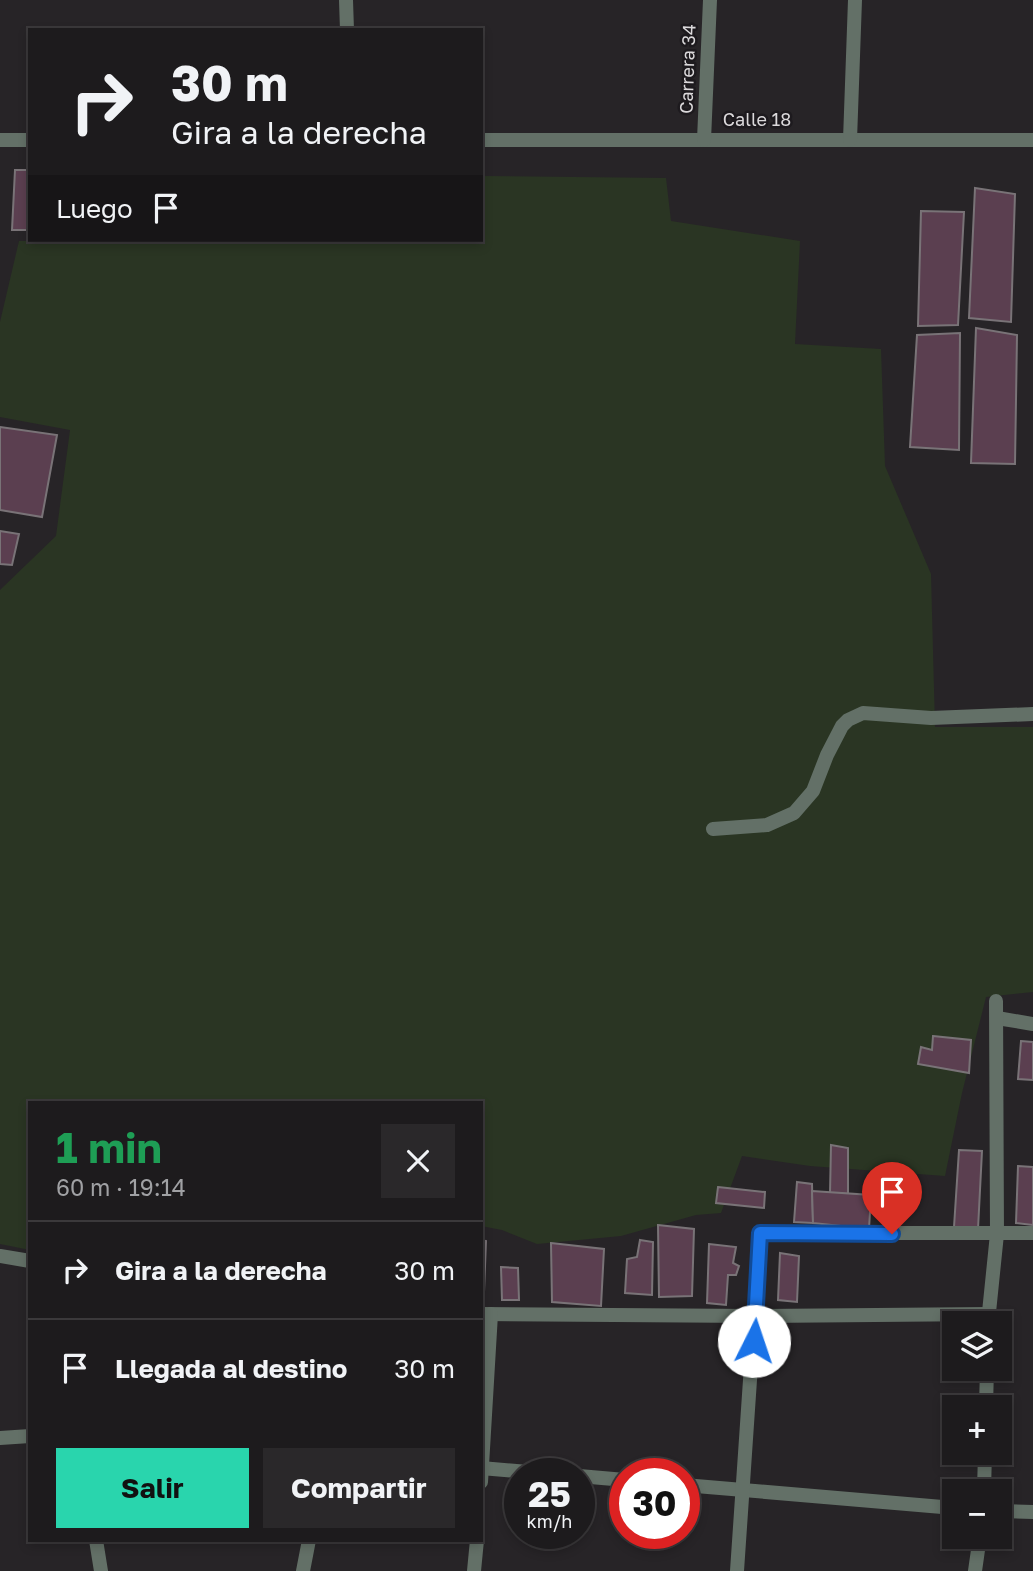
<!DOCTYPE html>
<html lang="es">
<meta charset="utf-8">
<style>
:root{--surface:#1d1b1d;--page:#2a282a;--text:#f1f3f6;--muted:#a0a1a4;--line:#3b393b;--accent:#29d5ad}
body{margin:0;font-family:"Golos Text",sans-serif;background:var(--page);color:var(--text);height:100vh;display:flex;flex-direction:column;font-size:26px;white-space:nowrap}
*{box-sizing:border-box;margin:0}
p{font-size:23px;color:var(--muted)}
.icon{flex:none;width:38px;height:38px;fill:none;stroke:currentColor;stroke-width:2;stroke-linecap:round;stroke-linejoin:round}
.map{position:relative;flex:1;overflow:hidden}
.drawer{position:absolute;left:28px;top:1101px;width:455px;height:441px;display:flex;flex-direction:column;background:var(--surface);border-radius:0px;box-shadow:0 4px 10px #0003,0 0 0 2px var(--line)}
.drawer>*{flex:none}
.guide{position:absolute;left:28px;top:28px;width:455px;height:214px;border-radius:0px;box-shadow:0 4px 10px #0003,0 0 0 2px var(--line);background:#1d1b1d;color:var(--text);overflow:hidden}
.controls{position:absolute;left:942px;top:1311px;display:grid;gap:14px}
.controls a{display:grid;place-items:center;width:70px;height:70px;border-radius:0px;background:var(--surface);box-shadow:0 4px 10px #0003,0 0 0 2px var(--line);font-size:35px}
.speed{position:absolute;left:504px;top:1458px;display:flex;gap:14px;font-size:35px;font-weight:700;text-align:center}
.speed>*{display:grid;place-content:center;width:91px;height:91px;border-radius:50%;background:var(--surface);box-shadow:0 4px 10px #0003,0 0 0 2px var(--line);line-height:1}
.speed small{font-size:18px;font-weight:400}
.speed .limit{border:10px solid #d22;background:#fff;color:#111}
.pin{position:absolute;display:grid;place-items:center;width:60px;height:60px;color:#fff;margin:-72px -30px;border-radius:50% 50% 50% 0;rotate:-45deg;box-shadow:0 0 7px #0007}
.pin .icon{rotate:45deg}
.me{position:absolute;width:77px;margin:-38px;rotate:4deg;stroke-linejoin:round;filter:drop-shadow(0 0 5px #0008)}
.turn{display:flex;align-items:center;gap:24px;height:147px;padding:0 28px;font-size:32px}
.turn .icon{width:91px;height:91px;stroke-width:2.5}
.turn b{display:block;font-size:49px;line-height:60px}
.then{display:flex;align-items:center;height:66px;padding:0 28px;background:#0003;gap:14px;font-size:26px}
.round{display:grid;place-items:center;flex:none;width:74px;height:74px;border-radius:0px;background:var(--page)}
.summary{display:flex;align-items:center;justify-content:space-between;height:119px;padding:0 28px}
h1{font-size:42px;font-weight:700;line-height:52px;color:#1e9e55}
.cta{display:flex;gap:14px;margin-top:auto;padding:14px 28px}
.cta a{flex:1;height:80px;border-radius:0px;background:var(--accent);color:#111;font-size:28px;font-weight:700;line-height:80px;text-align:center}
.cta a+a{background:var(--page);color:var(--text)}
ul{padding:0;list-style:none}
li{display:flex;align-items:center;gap:21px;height:98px;padding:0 28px;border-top:2px solid var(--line)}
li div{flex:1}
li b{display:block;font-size:26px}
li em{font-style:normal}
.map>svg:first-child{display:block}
.green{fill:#2a3523}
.building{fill:#5b3f50;stroke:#797377;stroke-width:2}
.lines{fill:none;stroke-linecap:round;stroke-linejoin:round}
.lane{stroke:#637067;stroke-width:14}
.street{stroke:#637067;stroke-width:14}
.route-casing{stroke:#114b97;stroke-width:18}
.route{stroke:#1a73e8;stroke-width:12}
.labels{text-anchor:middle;stroke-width:5;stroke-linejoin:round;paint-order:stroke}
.street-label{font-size:18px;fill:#dbd9db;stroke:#1d1a1e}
</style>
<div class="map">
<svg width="1033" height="1571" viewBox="0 0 1033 1571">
<rect width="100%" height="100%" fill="#272427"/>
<path class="green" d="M 481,176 L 666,178 L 671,221 L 800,241 L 795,344 L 881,349 L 885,466 L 931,574 L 935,727 L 1033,727 L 1033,992 L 986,997 L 962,1093 L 945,1176 L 810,1166 L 742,1156 L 721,1213 L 696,1215 L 621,1236 L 537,1244 L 502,1230 L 481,1226 L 481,1102 L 30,1102 L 30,1250 L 0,1244 L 0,590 L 56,536 L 70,430 L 0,417 L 0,322 L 19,241 L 481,240 Z"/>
<g class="building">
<path d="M 15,170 L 30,170 L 30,230 L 12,230 Z"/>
<path d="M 975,188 L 1015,194 L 1011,322 L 969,318 Z"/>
<path d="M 921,211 L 964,212 L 958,325 L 918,326 Z"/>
<path d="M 976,328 L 1017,335 L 1015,464 L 971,463 Z"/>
<path d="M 960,333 L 959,450 L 910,447 L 917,335 Z"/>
<path d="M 0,427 L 57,435 L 42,517 L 0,510 Z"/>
<path d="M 0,531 L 19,534 L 12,565 L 0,564 Z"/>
<path d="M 933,1036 L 971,1040 L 969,1073 L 918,1064 L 921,1047 L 932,1050 Z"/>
<path d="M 1021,1041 L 1033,1042 L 1033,1080 L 1018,1079 Z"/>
<path d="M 831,1145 L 848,1148 L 848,1194 L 830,1193 Z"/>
<path d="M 959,1150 L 982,1151 L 978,1229 L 954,1227 Z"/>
<path d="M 1018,1166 L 1033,1167 L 1033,1225 L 1016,1223 Z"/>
<path d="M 797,1182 L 812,1184 L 813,1223 L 794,1222 Z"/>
<path d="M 718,1187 L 765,1192 L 764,1208 L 716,1203 Z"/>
<path d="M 812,1191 L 871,1195 L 869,1229 L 813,1223 Z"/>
<path d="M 658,1225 L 694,1229 L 692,1296 L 659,1297 Z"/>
<path d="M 481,1240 L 486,1241 L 484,1292 L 481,1292 Z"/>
<path d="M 640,1240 L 653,1242 L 652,1295 L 625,1293 L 627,1259 L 637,1257 Z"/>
<path d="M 551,1243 L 604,1249 L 601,1306 L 552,1302 Z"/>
<path d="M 709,1244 L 736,1247 L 733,1263 L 739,1266 L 736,1275 L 728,1275 L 726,1305 L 707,1303 Z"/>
<path d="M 780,1253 L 799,1256 L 797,1302 L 778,1300 Z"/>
<path d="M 501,1267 L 518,1268 L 519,1300 L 502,1300 Z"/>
</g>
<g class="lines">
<path class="lane" d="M 713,829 L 767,825 L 794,813 L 813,791 L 827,755 L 842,726 L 848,720 L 863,713 L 931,718 L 1033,714"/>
<g class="street">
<path d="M 346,0 L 347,30"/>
<path d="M 0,140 L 30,140"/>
<path d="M 481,140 L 1033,140"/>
<path d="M 704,140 L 710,0"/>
<path d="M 850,140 L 855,0"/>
<path d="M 997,1018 L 1033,1024"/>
<path d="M 0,1256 L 30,1261"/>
<path d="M 481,1314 L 755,1316 L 989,1314"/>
<path d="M 988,1322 L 997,1234 L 996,1001"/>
<path d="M 986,1407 L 987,1368"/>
<path d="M 0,1438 L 30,1436"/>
<path d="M 481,1468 L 552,1474"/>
<path d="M 579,1476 L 625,1480"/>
<path d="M 481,1482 L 491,1314"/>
<path d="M 684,1485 L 954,1508"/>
<path d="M 984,1491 L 985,1452"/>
<path d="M 999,1511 L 1033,1512"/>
<path d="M 96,1540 L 101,1571"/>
<path d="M 303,1571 L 309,1540"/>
<path d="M 474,1571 L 477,1540"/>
<path d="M 737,1571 L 760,1233 L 1033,1233"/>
<path d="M 975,1571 L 980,1536"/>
</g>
</g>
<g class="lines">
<defs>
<path id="route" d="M 754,1341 L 760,1233 L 892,1234"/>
</defs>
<use href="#route" class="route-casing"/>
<use href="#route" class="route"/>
</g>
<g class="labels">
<g class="street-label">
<text transform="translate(688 69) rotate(-88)" y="6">Carrera 34</text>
<text x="757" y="126">Calle 18</text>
</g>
</g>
</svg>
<div class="controls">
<a><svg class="icon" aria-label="layers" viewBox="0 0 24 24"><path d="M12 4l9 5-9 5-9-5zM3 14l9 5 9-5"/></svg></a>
<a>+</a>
<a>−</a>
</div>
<div class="speed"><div>25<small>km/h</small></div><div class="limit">30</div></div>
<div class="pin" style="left:892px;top:1234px;background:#d93025"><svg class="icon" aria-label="arrive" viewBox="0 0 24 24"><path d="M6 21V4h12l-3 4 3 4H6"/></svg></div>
<svg class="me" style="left:754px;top:1341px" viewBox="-20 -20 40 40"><circle r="19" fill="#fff"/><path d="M0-13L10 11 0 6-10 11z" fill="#1a73e8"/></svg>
<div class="guide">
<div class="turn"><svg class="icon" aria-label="right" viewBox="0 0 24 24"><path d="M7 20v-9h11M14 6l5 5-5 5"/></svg><div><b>30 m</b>Gira a la derecha</div></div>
<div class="then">Luego<svg class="icon" aria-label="arrive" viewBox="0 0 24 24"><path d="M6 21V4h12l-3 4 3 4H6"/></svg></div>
</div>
<section class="drawer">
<div class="summary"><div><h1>1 min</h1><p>60 m · 19:14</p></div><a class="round"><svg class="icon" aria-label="close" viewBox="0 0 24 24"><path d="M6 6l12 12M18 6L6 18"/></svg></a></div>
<ul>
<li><svg class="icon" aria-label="right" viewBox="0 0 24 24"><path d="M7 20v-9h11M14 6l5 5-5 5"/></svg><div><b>Gira a la derecha</b></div><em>30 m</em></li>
<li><svg class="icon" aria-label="arrive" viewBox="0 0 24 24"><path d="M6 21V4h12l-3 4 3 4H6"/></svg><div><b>Llegada al destino</b></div><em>30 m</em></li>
</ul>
<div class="cta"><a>Salir</a><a>Compartir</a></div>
</section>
</div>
